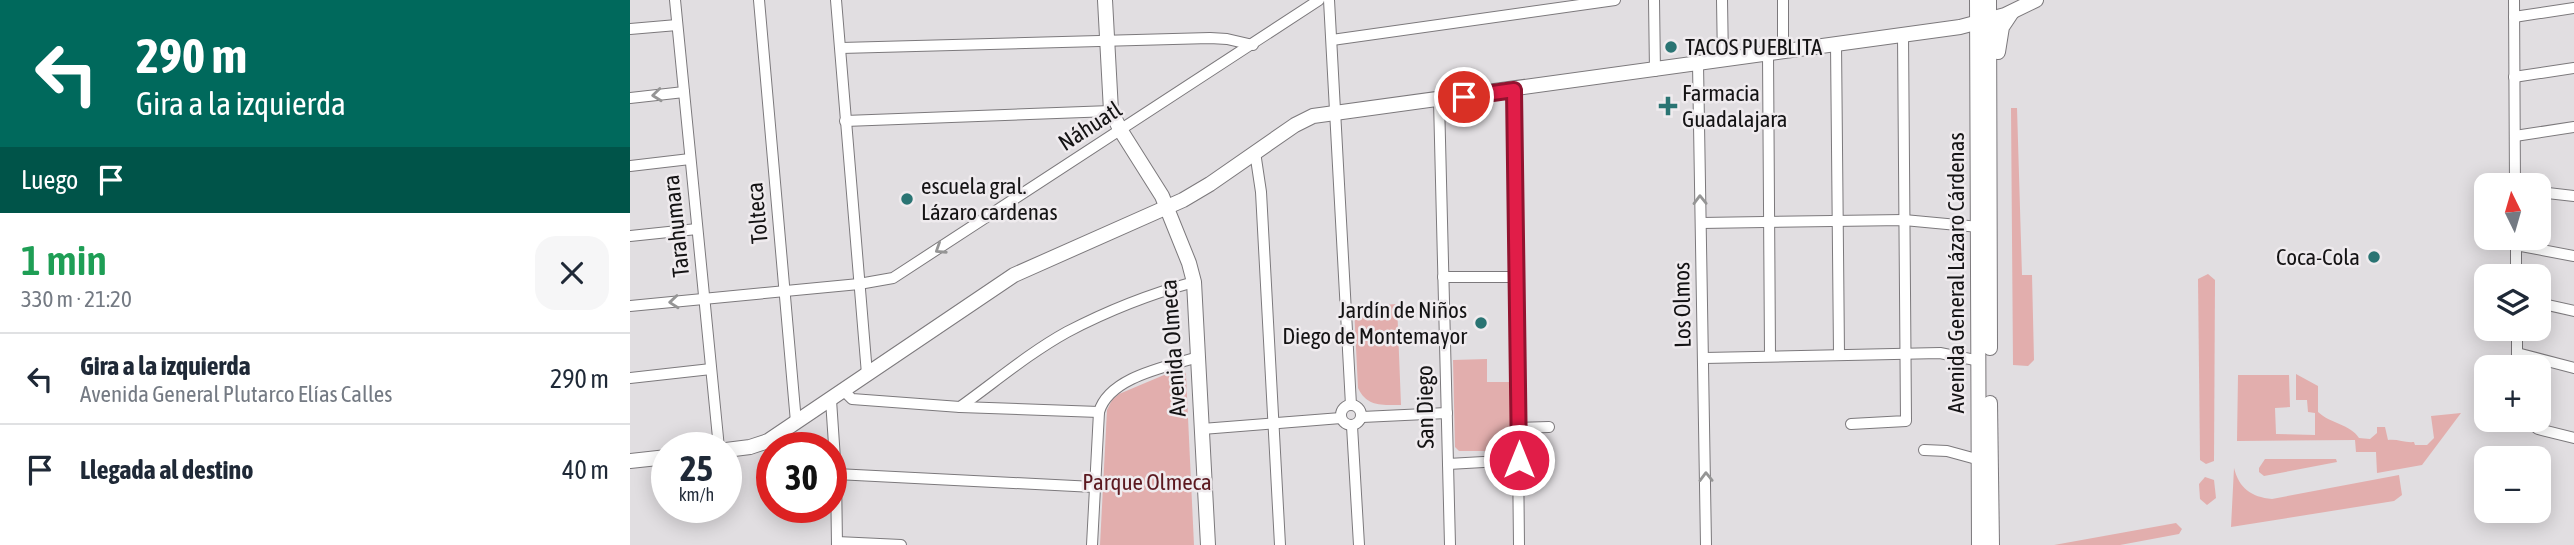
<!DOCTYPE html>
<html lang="es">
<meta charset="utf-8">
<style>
:root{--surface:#fff;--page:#f6f6f7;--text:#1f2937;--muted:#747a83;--line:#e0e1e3}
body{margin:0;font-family:"Asap Condensed",sans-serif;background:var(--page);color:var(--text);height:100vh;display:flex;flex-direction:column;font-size:26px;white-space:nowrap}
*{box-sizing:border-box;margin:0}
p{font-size:23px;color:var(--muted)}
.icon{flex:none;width:38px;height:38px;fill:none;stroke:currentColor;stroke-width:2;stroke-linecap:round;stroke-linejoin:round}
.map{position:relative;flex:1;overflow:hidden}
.panel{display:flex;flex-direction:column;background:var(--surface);width:630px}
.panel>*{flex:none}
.guide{background:#00695c;color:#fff;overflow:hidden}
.needle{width:46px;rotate:355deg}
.tools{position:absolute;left:1844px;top:173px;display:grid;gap:14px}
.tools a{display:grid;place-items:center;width:77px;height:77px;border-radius:14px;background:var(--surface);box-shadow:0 4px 18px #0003;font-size:35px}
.speed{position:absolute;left:21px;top:432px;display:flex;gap:14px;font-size:35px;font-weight:700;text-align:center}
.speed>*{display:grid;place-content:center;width:91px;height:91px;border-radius:50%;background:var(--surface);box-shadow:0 4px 18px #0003;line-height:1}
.speed small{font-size:18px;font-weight:400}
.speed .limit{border:10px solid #d22;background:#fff;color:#111}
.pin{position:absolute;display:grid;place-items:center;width:60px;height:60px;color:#fff;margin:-30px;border:4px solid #fff;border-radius:50%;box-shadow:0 2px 7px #0007}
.me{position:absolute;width:77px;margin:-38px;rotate:0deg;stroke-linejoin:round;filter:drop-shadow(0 0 5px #0008)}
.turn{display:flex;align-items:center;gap:24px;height:147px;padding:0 21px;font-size:32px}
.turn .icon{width:91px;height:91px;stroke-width:2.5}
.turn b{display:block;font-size:49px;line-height:60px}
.then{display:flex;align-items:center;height:66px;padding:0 21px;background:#0003;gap:14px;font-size:26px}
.round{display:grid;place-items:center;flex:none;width:74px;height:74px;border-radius:21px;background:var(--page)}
.summary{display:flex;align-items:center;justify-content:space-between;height:119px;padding:0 21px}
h1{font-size:42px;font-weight:600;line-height:52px;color:#1e9e55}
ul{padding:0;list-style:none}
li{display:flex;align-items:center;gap:21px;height:91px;padding:0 21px;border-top:2px solid var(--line)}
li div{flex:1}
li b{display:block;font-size:26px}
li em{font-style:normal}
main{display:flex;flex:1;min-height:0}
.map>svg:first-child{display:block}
.green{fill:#e2aead}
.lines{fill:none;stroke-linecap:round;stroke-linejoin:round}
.street-casing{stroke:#7c797c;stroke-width:12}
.secondary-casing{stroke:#7c797c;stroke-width:16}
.street{stroke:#fff;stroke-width:10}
.secondary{stroke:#fff;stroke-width:14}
.oneway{stroke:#959595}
.route-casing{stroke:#92132f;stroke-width:18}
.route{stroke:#e11d48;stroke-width:12}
.poi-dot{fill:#2a7473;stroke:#efebee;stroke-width:2.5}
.labels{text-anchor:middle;stroke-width:5;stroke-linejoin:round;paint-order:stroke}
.poi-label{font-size:23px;fill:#141314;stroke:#efebee;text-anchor:start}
.street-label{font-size:23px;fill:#141314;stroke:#efebee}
.park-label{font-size:23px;fill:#5c1920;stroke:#efebee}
</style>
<main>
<section class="panel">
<div class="guide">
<div class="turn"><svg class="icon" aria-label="left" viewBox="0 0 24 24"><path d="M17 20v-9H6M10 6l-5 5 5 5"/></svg><div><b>290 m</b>Gira a la izquierda</div></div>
<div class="then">Luego<svg class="icon" aria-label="arrive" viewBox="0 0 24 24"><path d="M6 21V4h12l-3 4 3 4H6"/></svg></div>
</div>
<div class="summary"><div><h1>1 min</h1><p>330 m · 21:20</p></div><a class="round"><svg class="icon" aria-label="close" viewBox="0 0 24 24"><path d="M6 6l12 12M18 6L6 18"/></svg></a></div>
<ul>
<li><svg class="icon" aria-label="left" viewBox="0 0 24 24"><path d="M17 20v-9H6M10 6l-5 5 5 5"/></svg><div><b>Gira a la izquierda</b><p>Avenida General Plutarco Elías Calles</p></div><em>290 m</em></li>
<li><svg class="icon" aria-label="arrive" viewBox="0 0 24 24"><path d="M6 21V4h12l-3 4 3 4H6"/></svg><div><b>Llegada al destino</b></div><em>40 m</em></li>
</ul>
</section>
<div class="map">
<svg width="1944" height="545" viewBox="0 0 1944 545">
<rect width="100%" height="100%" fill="#e1dee1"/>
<g class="green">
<path d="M 1381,108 L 1387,108 L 1392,275 L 1402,275 L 1404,360 L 1398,366 L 1383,365 Z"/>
<path d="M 1578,274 L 1585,280 L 1584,461 L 1576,464 L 1570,460 L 1568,279 Z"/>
<path d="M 767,304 L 771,405 C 752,405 737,407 728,388 L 724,307 Z"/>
<path d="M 857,359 L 857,382 L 882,382 L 882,447 L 878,451 L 829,451 L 825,447 L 823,360 Z"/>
<path d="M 553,367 L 556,375 L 564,545 L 470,545 L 477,410 L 482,400 L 489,394 Z"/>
<path d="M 1666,374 L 1688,386 L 1688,412 C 1701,424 1720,424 1729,438 L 1740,439 L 1747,433 L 1747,427 L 1755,427 L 1758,440 C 1768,439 1775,443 1784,442 L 1785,445 L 1797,445 L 1804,438 L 1801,416 L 1831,413 L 1792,465 L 1747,473 L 1746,452 L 1726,452 L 1725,440 L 1607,441 L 1608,375 L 1659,375 L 1660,407 L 1645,408 L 1646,434 L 1685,435 L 1685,413 L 1678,412 L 1677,400 L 1666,400 Z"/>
<path d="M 1635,459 L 1706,459 L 1707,462 L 1634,476 L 1629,472 L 1629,468 Z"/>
<path d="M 1604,468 C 1609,488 1621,497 1642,499 L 1769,475 L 1772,495 L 1764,501 L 1601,527 Z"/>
<path d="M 1575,477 L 1584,480 L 1586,498 L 1577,505 L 1570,499 L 1569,484 Z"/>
<path d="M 1546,523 L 1552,529 L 1549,534 L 1490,545 L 1424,545 Z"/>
</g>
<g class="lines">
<defs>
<g id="street">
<path d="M 45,0 L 89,448"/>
<path d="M 129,0 L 166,422"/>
<path d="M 206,0 L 237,374"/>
<path d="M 699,0 L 721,405"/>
<path d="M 1024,0 L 1025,71"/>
<path d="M 1092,0 L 1093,61"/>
<path d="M 1884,0 L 1885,186"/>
<path d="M 1884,17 L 1944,8"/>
<path d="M 0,29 L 47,25"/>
<path d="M 702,40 L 985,0"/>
<path d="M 1206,44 L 1209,354"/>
<path d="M 211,48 L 580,38 L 597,39 L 623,45"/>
<path d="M 1153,51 L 1153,0"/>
<path d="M 1138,54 L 1140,355"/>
<path d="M 1068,64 L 1076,545"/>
<path d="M 1884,77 L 1944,68"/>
<path d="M 884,90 L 889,545"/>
<path d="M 0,98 L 54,92"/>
<path d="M 809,100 L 820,545"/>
<path d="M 215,121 L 481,111"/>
<path d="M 1885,136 L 1944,127"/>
<path d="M 625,152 L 631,192 L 650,545"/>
<path d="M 0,166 L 60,159"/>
<path d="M 1909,192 L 1944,196"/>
<path d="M 1071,223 L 1274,220 L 1349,227"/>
<path d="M 0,236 L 67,229"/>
<path d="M 1886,241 L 1886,276"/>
<path d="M 1886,245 L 1944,256"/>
<path d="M 813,277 L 887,277"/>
<path d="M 1909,303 L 1944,311"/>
<path d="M 0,306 L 229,284 L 263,278 L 689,0"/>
<path d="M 1887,329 L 1887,368"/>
<path d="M 1887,353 L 1944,368"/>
<path d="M 1074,358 L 1310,353 L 1350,361"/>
<path d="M 0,378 L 81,369"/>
<path d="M 214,391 L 222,399 L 330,407 L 469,412"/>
<path d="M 201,400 L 206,474 L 207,545"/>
<circle cx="721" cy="415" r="10"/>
<path d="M 330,407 C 365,382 399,353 437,332 C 477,311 520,294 564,282"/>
<path d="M 732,417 L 817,413"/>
<path d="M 1896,420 L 1908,429 L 1944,438"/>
<path d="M 1221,424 L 1276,421 L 1273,35"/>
<path d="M 722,426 L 729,545"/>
<path d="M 889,428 L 919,427"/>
<path d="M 572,429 L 711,418"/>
<path d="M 1294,450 L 1317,451 L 1350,460"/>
<path d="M 818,464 L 889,460"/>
<path d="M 206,474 L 464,487"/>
<path d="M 207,542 L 271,545"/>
<path d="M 462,545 L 469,412 C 479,377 536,367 568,357"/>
</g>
<g id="secondary">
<path d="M 475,0 L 481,111 L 491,131 L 532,196 L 559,263 L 564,282 L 578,545"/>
<path d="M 1347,0 L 1349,545"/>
<path d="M 1359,0 L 1360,348"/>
<path d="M 1368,52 L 1372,27 L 1382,12"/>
<path d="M 1360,403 L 1362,545"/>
<path d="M 96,450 L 120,447 L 138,441 L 384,275 L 553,200 L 580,184 L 665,125 L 683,116 L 1330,27 L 1375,15 L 1406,0"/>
<path d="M 0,461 L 37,457"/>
</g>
</defs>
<use href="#street" class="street-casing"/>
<use href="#secondary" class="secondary-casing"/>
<use href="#street" class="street"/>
<use href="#secondary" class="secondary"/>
</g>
<defs><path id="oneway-chevron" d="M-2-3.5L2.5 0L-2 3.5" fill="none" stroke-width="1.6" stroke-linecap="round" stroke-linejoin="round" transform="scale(1.75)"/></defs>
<g class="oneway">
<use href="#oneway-chevron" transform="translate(27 95) rotate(174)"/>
<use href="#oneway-chevron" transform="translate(1070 200) rotate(-91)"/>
<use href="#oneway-chevron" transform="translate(310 249) rotate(147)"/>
<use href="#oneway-chevron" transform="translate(44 302) rotate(175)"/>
<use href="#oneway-chevron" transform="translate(1076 477) rotate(-91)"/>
</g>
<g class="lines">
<defs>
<path id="route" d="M 834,97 L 884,90 L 889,460"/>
</defs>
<use href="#route" class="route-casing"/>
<use href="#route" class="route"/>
</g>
<g class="poi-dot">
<circle cx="1041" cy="47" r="7"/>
<path d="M1034.5 95.5h7v7h7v7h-7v7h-7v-7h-7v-7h7z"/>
<circle cx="277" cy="199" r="7"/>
<circle cx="1744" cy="257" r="7"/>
<circle cx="851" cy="323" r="7"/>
</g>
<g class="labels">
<g class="poi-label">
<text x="1055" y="55">TACOS PUEBLITA</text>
<text x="1052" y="101">Farmacia<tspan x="1052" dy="26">Guadalajara</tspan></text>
<text x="291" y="194">escuela gral.<tspan x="291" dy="26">Lázaro cardenas</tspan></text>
<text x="1730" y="265" text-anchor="end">Coca-Cola</text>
<text x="837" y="318" text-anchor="end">Jardín de Niños<tspan x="837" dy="26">Diego de Montemayor</tspan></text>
</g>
<g class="street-label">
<text transform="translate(460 126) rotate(-33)" y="8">Náhuatl</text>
<text transform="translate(127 213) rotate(-95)" y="8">Tolteca</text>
<text transform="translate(46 226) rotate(-96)" y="8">Tarahumara</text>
<text transform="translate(1326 273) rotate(-90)" y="8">Avenida General Lázaro Cárdenas</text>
<text transform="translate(1052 305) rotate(-91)" y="8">Los Olmos</text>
<text transform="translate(543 348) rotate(-94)" y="8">Avenida Olmeca</text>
<text transform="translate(795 407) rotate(-91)" y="8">San Diego</text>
</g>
<g class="park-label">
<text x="517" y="490">Parque Olmeca</text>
</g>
</g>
</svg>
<div class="tools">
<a><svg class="needle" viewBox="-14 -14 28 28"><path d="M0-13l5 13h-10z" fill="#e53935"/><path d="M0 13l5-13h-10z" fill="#747a83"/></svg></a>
<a><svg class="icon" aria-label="layers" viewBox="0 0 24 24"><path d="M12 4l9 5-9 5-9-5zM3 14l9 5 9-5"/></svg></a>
<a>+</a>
<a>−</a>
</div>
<div class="speed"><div>25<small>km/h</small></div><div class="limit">30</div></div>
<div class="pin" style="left:834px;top:97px;background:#d93025"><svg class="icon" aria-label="arrive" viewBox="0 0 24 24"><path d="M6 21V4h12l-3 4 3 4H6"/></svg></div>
<svg class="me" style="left:889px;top:460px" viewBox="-20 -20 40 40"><circle r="17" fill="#e11d48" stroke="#fff" stroke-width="3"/><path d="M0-11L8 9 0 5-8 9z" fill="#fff"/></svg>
</div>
</main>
